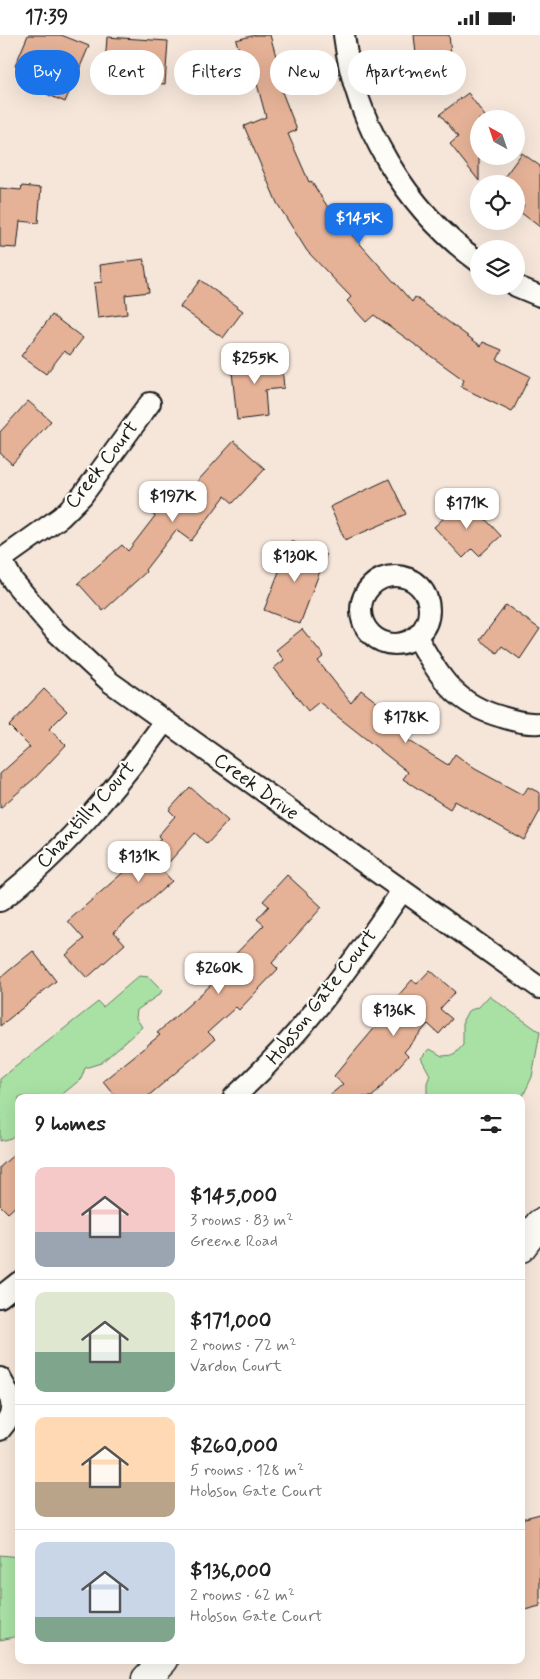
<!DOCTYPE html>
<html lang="en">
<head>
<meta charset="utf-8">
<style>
  :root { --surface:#fff; --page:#f2f2f2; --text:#222; --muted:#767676; --line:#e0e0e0; --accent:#1a73e8 }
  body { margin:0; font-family:Mynerve,sans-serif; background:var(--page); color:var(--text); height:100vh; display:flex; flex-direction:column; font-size:19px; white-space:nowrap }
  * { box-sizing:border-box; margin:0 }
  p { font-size:16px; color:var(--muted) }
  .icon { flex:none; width:28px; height:28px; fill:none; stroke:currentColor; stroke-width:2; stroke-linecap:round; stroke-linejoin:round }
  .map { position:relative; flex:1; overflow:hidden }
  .details { position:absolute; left:15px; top:1059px; width:510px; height:570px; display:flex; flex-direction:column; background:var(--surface); border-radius:10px; box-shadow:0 5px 20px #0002 }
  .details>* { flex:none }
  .guide { position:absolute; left:15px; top:15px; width:510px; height:45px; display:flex; gap:10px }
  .needle { width:32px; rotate:320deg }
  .tools { position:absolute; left:470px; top:75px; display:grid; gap:10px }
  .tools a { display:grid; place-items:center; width:55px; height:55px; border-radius:50%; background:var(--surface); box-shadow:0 5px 20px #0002; font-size:25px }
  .price { position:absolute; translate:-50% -42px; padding:0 11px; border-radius:10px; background:#fff; color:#222; font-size:16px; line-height:32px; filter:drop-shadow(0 1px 2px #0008) }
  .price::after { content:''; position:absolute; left:50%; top:30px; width:15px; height:11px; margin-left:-8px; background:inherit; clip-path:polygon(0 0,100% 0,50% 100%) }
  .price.active { background:var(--accent); color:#fff }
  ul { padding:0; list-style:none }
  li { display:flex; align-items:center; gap:15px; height:125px; padding:0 20px }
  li+li { border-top:1px solid var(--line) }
  li span { display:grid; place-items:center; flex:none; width:140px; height:100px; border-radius:10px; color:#555 }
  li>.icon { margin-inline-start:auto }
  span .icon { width:60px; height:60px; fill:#fffc; stroke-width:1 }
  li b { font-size:21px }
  h2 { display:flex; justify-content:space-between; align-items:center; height:60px; padding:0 20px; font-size:21px }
  .pill { padding:0 18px; border-radius:22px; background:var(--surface); box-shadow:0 5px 20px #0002; font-size:18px; line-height:45px }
  .pill.active { background:var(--accent); color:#fff }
  .status { display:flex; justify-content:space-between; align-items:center; height:35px; padding:0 25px; background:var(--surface); direction:ltr }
  .status svg { height:14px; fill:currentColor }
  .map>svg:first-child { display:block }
  .green { fill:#a9e1a5; stroke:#627e60 }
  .building { fill:#e5b297; stroke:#1c1c1c }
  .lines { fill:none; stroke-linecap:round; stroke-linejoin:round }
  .minor-casing { stroke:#1c1c1c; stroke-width:24 }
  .secondary-casing { stroke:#1c1c1c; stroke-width:31 }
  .minor { stroke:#fdfcf7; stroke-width:20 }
  .secondary { stroke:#fdfcf7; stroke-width:28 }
  .labels { text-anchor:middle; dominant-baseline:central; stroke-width:4.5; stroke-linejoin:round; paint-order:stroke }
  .street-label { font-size:20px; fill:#1c1c1c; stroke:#fdfcf7 }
</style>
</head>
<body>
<div class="status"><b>17:39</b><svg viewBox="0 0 49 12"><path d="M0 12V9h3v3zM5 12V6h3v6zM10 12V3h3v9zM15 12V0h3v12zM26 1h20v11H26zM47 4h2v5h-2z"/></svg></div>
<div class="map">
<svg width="540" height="1644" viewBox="0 0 540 1644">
  <rect width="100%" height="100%" fill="#f6e6da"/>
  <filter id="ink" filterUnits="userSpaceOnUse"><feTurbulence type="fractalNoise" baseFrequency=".02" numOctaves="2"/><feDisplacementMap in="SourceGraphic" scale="10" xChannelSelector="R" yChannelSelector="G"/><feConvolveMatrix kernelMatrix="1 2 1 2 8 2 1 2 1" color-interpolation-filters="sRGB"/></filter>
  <g filter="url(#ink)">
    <!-- green -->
    <path class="green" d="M139,941L149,942L162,955L160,959L137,975L136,983L142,992L101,1028L85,1033L81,1044L59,1062H19V1096L11,1103L0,1106V1044L98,967L103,972Z
      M489,961L540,997L532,1042L523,1061L521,1063L427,1062V1048L430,1040L421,1023L430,1014L442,1021L454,1020L463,1010V985L468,976L479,972Z
      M0,1520L19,1522V1601L0,1605Z"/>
    <!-- building -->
    <path class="building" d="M28,0H61L89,11L65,67L44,58L50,46L15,31Z
      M255,0H270L286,56L282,57L297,95L288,99L309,147L311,146L329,174L335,171L348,190L345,192L412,267L415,262L481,311L483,307L502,315L497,325L530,341L512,377L461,352L464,345L374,280L366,287L347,266L351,262L307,216L277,168L244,91L266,82L257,49L249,52L236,5Z
      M414,0H449L454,48L423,51L421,38H418Z
      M107,2L168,6L165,49L104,45Z
      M468,58L487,84H479V146L450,109L458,102L440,79Z
      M522,118L540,131V192L520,177L524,171L516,165V149H499Z
      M22,151L41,153L38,188L20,186L17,213L0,212V153L21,155Z
      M144,224L149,257L125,260L127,279L98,283L94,248L102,247L100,230Z
      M200,245L243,276L223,303L180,272Z
      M52,280L83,303L70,320L64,316L46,339L21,321Z
      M281,321L284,353L265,355L267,381L237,385L231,327Z
      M28,366L51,386L12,429L0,418V397Z
      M234,406L265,434L233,468L225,461L191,506L176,495L145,535L146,537L103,576L78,548L122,510L128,516L155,481L149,477L170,450L184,461Z
      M389,444L406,479L345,505L330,472Z
      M466,463L501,501L479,521L472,514L463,523L434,492Z
      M291,506L326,520L300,589L264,575Z
      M506,570L540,594L520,624L502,611L497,618L480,605Z
      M302,594L324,621L318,626L351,668L361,655L413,695L406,704L448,730L455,719L475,734L523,760L528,752L540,758V776L524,805L455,766L450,774L403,744L408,737L319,667L308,676L274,633L284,625L276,615Z
      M44,654L67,676L49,694L66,710L36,742L0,773V739L30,712L9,691Z
      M190,752L228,786L207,809L195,798L162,835L172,846L114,897L125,909L87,943L66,920L84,904L68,886L161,804L158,801L175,781L169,775Z
      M287,840L322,872L272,928L278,934L239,975L236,972L208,997L215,1004L147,1062H116L103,1046L160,1000L157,998L212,949L209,946L264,890L257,884L269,871L263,866Z
      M33,916L56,946L0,991V943Z
      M430,935L455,957L440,974L452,984L439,999L428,989L404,1017L408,1021L372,1062H328L343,1049L334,1041L384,982L381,980L412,945L417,949Z
      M19,1115V1168L8,1178L0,1170V1132Z
      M540,1479V1571L521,1576V1484Z"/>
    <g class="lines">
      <defs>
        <path id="minor" d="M344,0C355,89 406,174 479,227
          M516,251L540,261
          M0,522L13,546L55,596L110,647L540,953
          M2,524L61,482L82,461L150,368
          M361 575a34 34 0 1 1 68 0a34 34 0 1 1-68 0Z
          M417,602C440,642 454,669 502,682C515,686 526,689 540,688
          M0,866C64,817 118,751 165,686
          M234,1062C301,1002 351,930 402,856
          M0,1262L19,1247
          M0,1343C12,1363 18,1375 0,1395"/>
        <path id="secondary" d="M521,1213L540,1188
          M146,1644L164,1625"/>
      </defs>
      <!-- minor casing -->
      <use href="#minor" class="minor-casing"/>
      <!-- secondary casing -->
      <use href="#secondary" class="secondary-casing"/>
      <!-- minor -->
      <use href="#minor" class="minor"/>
      <!-- secondary -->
      <use href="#secondary" class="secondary"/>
    </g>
  </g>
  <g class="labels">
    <!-- street labels -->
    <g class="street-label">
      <text transform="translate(102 430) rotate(-52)">Creek Court</text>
      <text transform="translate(256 752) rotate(36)">Creek Drive</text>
      <text transform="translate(86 780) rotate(-48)">Chantilly Court</text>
      <text transform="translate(322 962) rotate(-52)">Hobson Gate Court</text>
    </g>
  </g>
</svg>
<div class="tools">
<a><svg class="needle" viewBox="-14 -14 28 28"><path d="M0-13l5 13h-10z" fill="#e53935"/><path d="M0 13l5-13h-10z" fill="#767676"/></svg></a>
<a><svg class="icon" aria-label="locate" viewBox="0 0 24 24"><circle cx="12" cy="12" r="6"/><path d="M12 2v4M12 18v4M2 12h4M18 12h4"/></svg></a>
<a><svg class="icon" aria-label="layers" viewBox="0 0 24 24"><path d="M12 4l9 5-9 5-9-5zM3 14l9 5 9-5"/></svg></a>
</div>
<b class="price active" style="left:359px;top:210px">$145K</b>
<b class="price" style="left:255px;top:350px">$255K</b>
<b class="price" style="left:173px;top:488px">$197K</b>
<b class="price" style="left:467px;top:495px">$171K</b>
<b class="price" style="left:295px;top:548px">$130K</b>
<b class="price" style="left:406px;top:709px">$178K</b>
<b class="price" style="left:139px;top:848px">$131K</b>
<b class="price" style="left:219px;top:960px">$260K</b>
<b class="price" style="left:394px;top:1002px">$136K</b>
<div class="guide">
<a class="pill active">Buy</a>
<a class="pill">Rent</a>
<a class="pill">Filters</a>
<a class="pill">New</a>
<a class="pill">Apartment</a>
</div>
<section class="details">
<h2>9 homes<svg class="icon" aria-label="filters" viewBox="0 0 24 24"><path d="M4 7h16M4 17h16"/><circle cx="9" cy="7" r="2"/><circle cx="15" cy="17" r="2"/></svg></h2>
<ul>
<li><span style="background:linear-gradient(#f6c9c9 65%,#9aa5b1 0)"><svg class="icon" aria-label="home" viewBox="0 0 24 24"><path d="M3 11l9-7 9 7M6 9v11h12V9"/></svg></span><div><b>$145,000</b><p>3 rooms · 83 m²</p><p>Greene Road</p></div></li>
<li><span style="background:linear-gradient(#dfe7d0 60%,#7fa58c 0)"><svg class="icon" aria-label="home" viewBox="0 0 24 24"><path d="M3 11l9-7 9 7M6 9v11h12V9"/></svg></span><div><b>$171,000</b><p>2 rooms · 72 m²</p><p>Vardon Court</p></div></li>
<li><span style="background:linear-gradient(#ffd9b3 65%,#b9a48a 0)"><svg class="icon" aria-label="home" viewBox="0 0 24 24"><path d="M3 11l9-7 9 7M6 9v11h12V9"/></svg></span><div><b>$260,000</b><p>5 rooms · 128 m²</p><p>Hobson Gate Court</p></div></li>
<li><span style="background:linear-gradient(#c9d6e8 75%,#7fa58c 0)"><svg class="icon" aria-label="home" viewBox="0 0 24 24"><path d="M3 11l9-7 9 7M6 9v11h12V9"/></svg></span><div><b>$136,000</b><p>2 rooms · 62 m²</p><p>Hobson Gate Court</p></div></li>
</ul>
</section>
</div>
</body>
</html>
